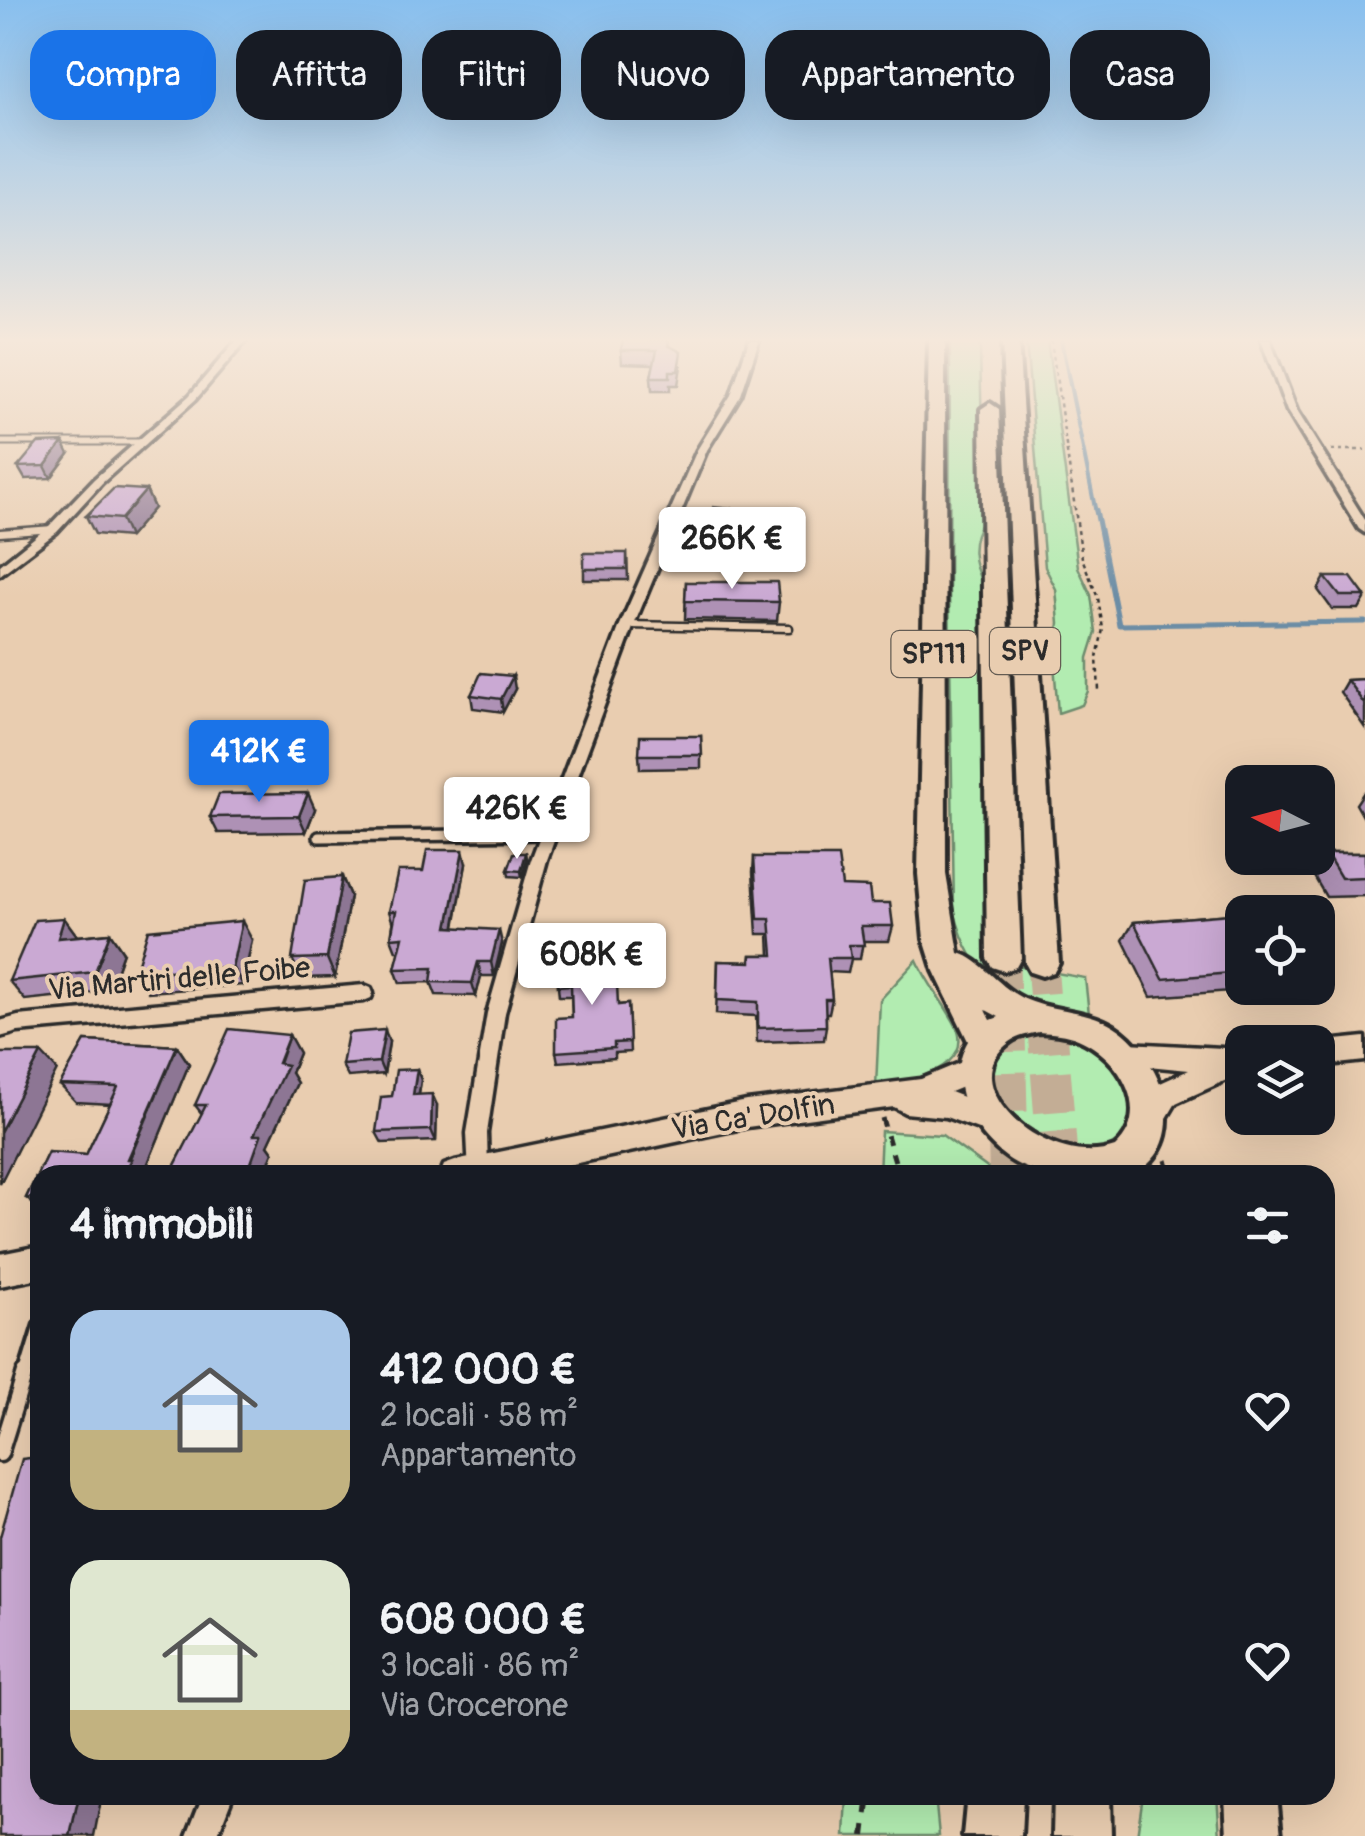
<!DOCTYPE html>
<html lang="it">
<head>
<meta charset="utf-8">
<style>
  :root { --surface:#171b24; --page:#20242c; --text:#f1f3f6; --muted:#9ea1a6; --accent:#1a73e8 }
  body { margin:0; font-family:Pangolin,sans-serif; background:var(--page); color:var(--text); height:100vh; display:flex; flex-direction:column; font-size:38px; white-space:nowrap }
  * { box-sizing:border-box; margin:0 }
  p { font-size:32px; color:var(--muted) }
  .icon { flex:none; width:55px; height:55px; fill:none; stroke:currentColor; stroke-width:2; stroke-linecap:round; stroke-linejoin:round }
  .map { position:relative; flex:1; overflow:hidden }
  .side { position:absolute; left:30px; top:1165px; width:1305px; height:640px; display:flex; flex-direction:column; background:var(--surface); border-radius:30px; box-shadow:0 10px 40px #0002 }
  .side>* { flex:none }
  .banner { position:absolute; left:30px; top:30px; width:1305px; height:90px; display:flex; gap:20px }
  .needle { width:65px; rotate:276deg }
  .controls { position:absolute; left:1225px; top:765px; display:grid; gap:20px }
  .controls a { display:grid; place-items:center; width:110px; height:110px; border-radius:20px; background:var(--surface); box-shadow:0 10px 40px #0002; font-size:50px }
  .price { position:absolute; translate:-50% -85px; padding:0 22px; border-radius:10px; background:#fff; color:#222; font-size:32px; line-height:65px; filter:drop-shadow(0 2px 5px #0008) }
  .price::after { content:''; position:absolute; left:50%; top:60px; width:30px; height:22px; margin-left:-15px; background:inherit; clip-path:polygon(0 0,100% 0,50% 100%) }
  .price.active { background:var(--accent); color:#fff }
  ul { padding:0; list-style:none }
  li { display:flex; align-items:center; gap:30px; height:250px; padding:0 40px }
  li span { display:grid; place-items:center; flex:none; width:280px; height:200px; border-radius:30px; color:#555 }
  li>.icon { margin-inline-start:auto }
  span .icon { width:120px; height:120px; fill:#fffc; stroke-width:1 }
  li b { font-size:42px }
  h2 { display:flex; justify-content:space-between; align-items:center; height:120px; padding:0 40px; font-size:42px }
  .chip { padding:0 35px; border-radius:30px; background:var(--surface); box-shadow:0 10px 40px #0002; font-size:35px; line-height:90px }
  .chip.active { background:var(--accent); color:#fff }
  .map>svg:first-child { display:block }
  .green { fill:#b2ecb1; stroke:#6e8c6e; stroke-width:2.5 }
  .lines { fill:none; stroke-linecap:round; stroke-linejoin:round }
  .stream-far1 { stroke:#6c8da5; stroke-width:4 }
  .stream { stroke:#6c8da5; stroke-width:5 }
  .highway-tunnel-far1 { stroke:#c3ad95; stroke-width:31; stroke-dasharray:31 15; stroke-linecap:butt }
  .highway-tunnel { stroke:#c3ad95; stroke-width:40; stroke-dasharray:40 20; stroke-linecap:butt }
  .lane-far4-casing { stroke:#2b2b2b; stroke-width:9 }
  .lane-far3-casing { stroke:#2b2b2b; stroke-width:11 }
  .lane-far2-casing { stroke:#2b2b2b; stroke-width:16 }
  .lane-far1-casing { stroke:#2b2b2b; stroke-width:19 }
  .lane-casing { stroke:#2b2b2b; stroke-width:21 }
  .street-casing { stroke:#2b2b2b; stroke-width:7 }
  .secondary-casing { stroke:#2b2b2b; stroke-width:7 }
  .primary-casing { stroke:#2b2b2b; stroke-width:8 }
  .highway-casing { stroke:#2b2b2b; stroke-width:8 }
  .path-far2 { stroke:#2b2b2b; stroke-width:2.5; stroke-dasharray:4 4; stroke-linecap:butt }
  .path-far1 { stroke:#2b2b2b; stroke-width:5; stroke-dasharray:9 9; stroke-linecap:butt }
  .path { stroke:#2b2b2b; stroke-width:6; stroke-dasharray:11 11; stroke-linecap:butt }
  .lane-far4 { stroke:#e9cdb0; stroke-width:5 }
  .lane-far3 { stroke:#e9cdb0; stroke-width:6 }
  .lane-far2 { stroke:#e9cdb0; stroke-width:9 }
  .lane-far1 { stroke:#e9cdb0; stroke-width:11 }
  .lane { stroke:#e9cdb0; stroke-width:14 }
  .street { fill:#e9cdb0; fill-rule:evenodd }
  .secondary { fill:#e9cdb0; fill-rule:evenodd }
  .primary { fill:#e9cdb0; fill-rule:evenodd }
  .highway { fill:#e9cdb0; fill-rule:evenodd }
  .wall { fill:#ae91b5; stroke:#2b2b2b; stroke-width:2.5 }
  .shaded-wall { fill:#8d7694; stroke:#2b2b2b; stroke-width:2.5 }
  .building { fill:#caa9d3; stroke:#2b2b2b; stroke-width:2.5 }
  .labels { text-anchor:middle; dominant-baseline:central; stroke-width:8; stroke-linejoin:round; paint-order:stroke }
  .shield { fill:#e9cdb0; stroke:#645c53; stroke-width:2.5 }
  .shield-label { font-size:28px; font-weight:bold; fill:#2b2b2b }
  .street-label { font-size:30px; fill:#2b2b2b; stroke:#e9cdb0 }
</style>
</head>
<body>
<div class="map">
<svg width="1365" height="1836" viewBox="0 0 1365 1836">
  <rect width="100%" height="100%" fill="#e9cdb0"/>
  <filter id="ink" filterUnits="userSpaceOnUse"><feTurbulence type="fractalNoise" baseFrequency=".01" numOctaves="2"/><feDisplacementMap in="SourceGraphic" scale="20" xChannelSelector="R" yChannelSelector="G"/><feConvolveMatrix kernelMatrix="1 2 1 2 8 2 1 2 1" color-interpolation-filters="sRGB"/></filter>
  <g filter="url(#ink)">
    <!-- green -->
    <path class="green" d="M950,340H978L980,350L984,518C968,542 972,563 984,587L988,961L1085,978L1089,1014C1013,996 975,993 954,910L949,591Z
      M1026,340H1047L1078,567L1091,595L1096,632L1088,658V691L1082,705L1058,713L1053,651L1059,624L1056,589L1045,567Z
      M917,960C927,983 942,1000 954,1022C980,1068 906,1083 876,1087L880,1000Z
      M1045,1034C1061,1036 1076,1038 1090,1045C1129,1068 1155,1133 1098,1151C1024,1175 934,1049 1045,1034Z
      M881,1131L942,1135L997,1175H879Z
      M847,1795H935L939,1836H845Z
      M1143,1795H1217L1220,1836H1137Z"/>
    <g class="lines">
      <!-- stream-far1 -->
      <path class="stream-far1" d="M1061,340L1096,513"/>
      <!-- stream -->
      <path class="stream" d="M1096,510L1119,625L1365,622"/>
      <!-- highway-tunnel-far1 -->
      <path class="highway-tunnel-far1" d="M1004,958L1005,1015
        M1042,963L1046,1015"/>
      <!-- highway-tunnel -->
      <path class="highway-tunnel" d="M1005,1012L1009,1175
        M1046,1012L1059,1175"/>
      <defs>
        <path id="lane-far4" d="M0,442H144"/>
        <path id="lane-far3" d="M0,533L53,529
          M627,625L789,628"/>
        <path id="lane-far2" d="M319,837L549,834"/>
        <path id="lane-far1" d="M25,1375L40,1326"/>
        <path id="lane" d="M0,1454L25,1373"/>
        <path id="street" d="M237,340H247L195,400L102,483L57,532L0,575V565L49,526L94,479L189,396Z
          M749,340H759L741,395L707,450L634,625L547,860L505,1013L487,1133L488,1170L485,1175H469L467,1133L487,1013L531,860L620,625L697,450L731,395Z
          M1261,340H1270L1297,411L1365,520V533L1359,529L1287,411Z
          M364,985L371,988L373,993L371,998L364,1001L18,1032L0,1037V1021L18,1016Z
          M203,1795H233L217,1836H187Z"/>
        <path id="secondary" d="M1365,1037V1061L1318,1066L1317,1042Z
          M1127,1043L1242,1049V1073L1176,1103L1161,1128L1151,1132L1141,1128L1136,1119L1156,1085L1189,1070L1117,1063L1113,1055L1117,1047Z
          M974,1057L984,1060L988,1069L984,1078L950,1092L999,1111L1004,1120L999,1129L989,1133L946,1117L905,1113L894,1107L747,1127L521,1175H440L444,1165L455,1161L747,1101L921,1079Z
          M40,1246V1278L0,1286V1254Z"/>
        <path id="primary" d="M929,340H945L946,874L959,953C982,959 1000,990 1027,1000C1055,1012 1087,1009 1114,1026C1157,1053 1193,1132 1142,1169C1129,1178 1112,1175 1097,1175C1041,1175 1013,1175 977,1127C959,1101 952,1069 968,1041L934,971L924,939L918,874ZM986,1010L999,1017L991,1020ZM1039,1032C1052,1033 1066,1034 1078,1039C1119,1056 1154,1112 1115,1147C1048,1171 949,1085 1010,1042C1017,1036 1030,1034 1039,1032Z
          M1225,1795H1277L1281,1836H1227Z"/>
        <path id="highway" d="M1002,340H1018L1059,963L1054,972L1042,976L1030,972L1025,963Z
          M990,403L999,409L1021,958L1016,967L1004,971L992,967L987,958L981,409Z
          M967,1795H1023L1021,1836H963Z
          M1054,1795H1110L1111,1836H1053Z"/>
      </defs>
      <!-- lane-far4 casing -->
      <use href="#lane-far4" class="lane-far4-casing"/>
      <!-- lane-far3 casing -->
      <use href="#lane-far3" class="lane-far3-casing"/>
      <!-- lane-far2 casing -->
      <use href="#lane-far2" class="lane-far2-casing"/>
      <!-- lane-far1 casing -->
      <use href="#lane-far1" class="lane-far1-casing"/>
      <!-- lane casing -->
      <use href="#lane" class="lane-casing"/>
      <!-- street casing -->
      <use href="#street" class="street-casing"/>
      <!-- secondary casing -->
      <use href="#secondary" class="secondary-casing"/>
      <!-- primary casing -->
      <use href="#primary" class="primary-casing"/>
      <!-- highway casing -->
      <use href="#highway" class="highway-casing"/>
      <!-- path-far2 -->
      <path class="path-far2" d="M1051,340L1082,558L1098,598L1103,629L1097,658L1099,690
        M1331,450H1365"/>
      <!-- path-far1 -->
      <path class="path-far1" d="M882,1118L899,1175
        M1166,1160L1170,1175"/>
      <!-- path -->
      <path class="path" d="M864,1836L869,1795"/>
      <!-- lane-far4 -->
      <use href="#lane-far4" class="lane-far4"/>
      <!-- lane-far3 -->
      <use href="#lane-far3" class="lane-far3"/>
      <!-- lane-far2 -->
      <use href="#lane-far2" class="lane-far2"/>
      <!-- lane-far1 -->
      <use href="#lane-far1" class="lane-far1"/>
      <!-- lane -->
      <use href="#lane" class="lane"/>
      <!-- street -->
      <use href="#street" class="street"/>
      <!-- secondary -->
      <use href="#secondary" class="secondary"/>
      <!-- primary -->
      <use href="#primary" class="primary"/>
      <!-- highway -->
      <use href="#highway" class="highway"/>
    </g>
    <!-- wall -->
    <path class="wall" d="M669,345L681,366L678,385H670V391H652L651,377L654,364L622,363L621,350Z
      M69,454L51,478L25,479L18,467Z
      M146,490L154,508L129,537L95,534L86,516Z
      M731,509V522L724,540L706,538L707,526Z
      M627,553L628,580H584V569Z
      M1325,577L1365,595V599L1359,609H1332L1318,590Z
      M686,582L779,602L777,621L685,619Z
      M1365,679V728L1340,692L1347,680Z
      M515,689L503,712L473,708L471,695Z
      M701,736V768L640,769L639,755Z
      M1364,792H1365V820L1356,804Z
      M315,809L306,832L218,833L210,817Z
      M526,853L527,859L522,877L509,876L508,870Z
      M1326,853H1365V896L1326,897L1312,873Z
      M754,857L842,886L871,903L893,926L889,941H863L860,959H851L848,973L829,972L832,999L829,1013H826V1026L824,1040L757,1042L756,1016L716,1014L718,961L750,962L751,955H770L769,934H757L753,872Z
      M466,864L455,927L502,943L494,976H481L476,996L436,995L431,982L400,983L395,969L400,951H396L391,938L393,924L389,911L423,871Z
      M342,877L350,896L335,977L302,978L292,959Z
      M1242,913V988H1271L1151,997L1123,940L1134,922Z
      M64,918L77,936L110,933L123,952L109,991L25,1000L9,981Z
      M252,940L243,985L148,992L135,973Z
      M558,964L618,1005L628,1004L630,1052L615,1053V1058L558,1062L556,1052L572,1017L571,996H559L558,986Z
      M289,1035L299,1053L291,1073L297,1083L268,1145L273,1152L264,1175H175L172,1171L202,1114L195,1105Z
      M85,1041L177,1046L189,1064L144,1173L146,1175H40V1210L26,1198L48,1152L86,1155L110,1104L76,1102L60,1085Z
      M389,1042L384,1074L348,1077L342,1065Z
      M417,1069L421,1080L419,1095L437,1105L436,1141L382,1143L376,1132L392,1096Z"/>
    <!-- shaded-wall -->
    <path class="shaded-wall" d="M63,442L69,454L51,478L45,466Z
      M146,490L154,508L129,537L121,519Z
      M731,509V522L724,540V527Z
      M513,676L515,689L503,712L501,699Z
      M308,793L315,809L306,832L299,816Z
      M463,850L466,864L452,941L448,927Z
      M526,853L527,859L522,877L521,871Z
      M342,877L350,896L335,977L327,958Z
      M64,918L78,937L58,938Z
      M242,921L252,940L243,985L232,967Z
      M499,930L502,943L494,976L491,962Z
      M110,933L123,952L109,991L95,972Z
      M478,962L481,976L476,996L472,983Z
      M385,1030L389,1042L384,1074L379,1062Z
      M289,1035L299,1053L291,1073L297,1083L268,1145L273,1152L264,1175H257L250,1166L254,1135Z
      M177,1046L189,1064L144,1173L146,1175H123Z
      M41,1053L57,1070L0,1184V1132Z
      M417,1069L421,1080L417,1106L413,1095Z
      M432,1094L437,1105L436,1141L431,1130Z
      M233,1166L239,1175H228Z
      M79,1795H102L94,1836H70Z"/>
    <!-- building -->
    <path class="building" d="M623,340H669L668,345L681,352L678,371H670V377H651L657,350H621Z
      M63,442L45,466L18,467L38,443Z
      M114,488L146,490L121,519L86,516Z
      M713,507L731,509L724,527L707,526Z
      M584,553H627V569H584Z
      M1325,577H1351L1365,596H1340Z
      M686,582H777L779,602L685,601Z
      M481,673L513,676L501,699L471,695Z
      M1365,679V705L1347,680Z
      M640,736H701L702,755H639Z
      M308,793L299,816L210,817L219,794Z
      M427,850H463L448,927L499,930L491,962H478L472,983L431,982L433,968L395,969L403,937L391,938L396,911H389L398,871H423Z
      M514,853H526L521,871L508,870Z
      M1326,853H1365V877L1341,878Z
      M754,857H838L842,886L869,887L871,903H890L893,926H861L864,945H849L851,958H828L832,999H825L826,1026L758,1028V1002L717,1000L718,961L751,962V955H773L770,919H758Z
      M342,877L327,958L292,959L305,880Z
      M1242,913V972L1163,979L1134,922Z
      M64,918L58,938L110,933L95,972L9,981L35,920Z
      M242,921L232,967L135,973L148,930Z
      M616,961L618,1005L628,1004L630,1042L614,1043V1048L556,1052V1018L572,1017L571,985L558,986V964Z
      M229,1029L289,1035L278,1063L287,1065L254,1135H261L250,1166H233L228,1175H192L172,1171L206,1105H195Z
      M385,1030L379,1062L342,1065L348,1033Z
      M85,1041L177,1046L128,1159H132L123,1175H40V1199L26,1198L48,1152L86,1155L118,1087L60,1085Z
      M0,1053H41L0,1132Z
      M417,1069L413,1095L432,1094L431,1130L376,1132L381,1097L392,1096L396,1070Z
      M40,1457V1795H79L70,1836H0V1537L22,1459Z"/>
  </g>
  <!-- sky -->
  <linearGradient id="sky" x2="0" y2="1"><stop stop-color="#88bfee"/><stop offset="0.57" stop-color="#f5e8db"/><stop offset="1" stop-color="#f5e8db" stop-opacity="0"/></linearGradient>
  <rect width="1365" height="597" fill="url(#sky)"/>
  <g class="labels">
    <!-- shield labels -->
    <g class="shield">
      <rect x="990" y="628" width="70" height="46" rx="8"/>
      <rect x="891.5" y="631" width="85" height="46" rx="8"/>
    </g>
    <g class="shield-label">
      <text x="1025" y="651">SPV</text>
      <text x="934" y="654">SP111</text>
    </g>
    <!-- street labels -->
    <g class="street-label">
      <text transform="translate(179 979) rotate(-5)">Via Martiri delle Foibe</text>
      <text transform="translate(753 1117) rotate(-9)">Via Ca' Dolfin</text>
    </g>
  </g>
</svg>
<div class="controls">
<a><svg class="needle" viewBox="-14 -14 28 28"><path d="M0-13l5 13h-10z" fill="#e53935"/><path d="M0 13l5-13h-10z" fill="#9ea1a6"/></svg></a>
<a><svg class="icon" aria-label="locate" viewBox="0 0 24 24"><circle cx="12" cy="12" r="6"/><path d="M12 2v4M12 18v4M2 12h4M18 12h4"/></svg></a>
<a><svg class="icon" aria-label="layers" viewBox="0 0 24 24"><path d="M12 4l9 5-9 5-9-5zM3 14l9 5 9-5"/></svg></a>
</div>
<b class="price" style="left:732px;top:592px">266K €</b>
<b class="price active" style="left:259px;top:805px">412K €</b>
<b class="price" style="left:517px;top:862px">426K €</b>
<b class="price" style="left:592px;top:1008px">608K €</b>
<div class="banner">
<a class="chip active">Compra</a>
<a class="chip">Affitta</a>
<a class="chip">Filtri</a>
<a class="chip">Nuovo</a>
<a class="chip">Appartamento</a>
<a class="chip">Casa</a>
</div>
<section class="side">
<h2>4 immobili<svg class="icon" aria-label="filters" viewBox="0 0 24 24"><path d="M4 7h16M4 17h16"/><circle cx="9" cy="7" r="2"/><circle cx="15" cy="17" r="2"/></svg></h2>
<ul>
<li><span style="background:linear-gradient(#a9c7e8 60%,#c2b280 0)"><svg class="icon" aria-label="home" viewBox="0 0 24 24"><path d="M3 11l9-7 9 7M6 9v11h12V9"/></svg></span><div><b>412 000 €</b><p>2 locali · 58 m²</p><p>Appartamento</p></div><svg class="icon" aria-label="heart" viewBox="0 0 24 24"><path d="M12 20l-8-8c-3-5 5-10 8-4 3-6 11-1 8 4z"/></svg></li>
<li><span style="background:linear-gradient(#dfe7d0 75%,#c2b280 0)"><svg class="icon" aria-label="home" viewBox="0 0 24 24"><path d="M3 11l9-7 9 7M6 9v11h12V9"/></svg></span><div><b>608 000 €</b><p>3 locali · 86 m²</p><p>Via Crocerone</p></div><svg class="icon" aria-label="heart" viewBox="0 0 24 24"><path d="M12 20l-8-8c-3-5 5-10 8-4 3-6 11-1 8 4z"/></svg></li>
</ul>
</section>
</div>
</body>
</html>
